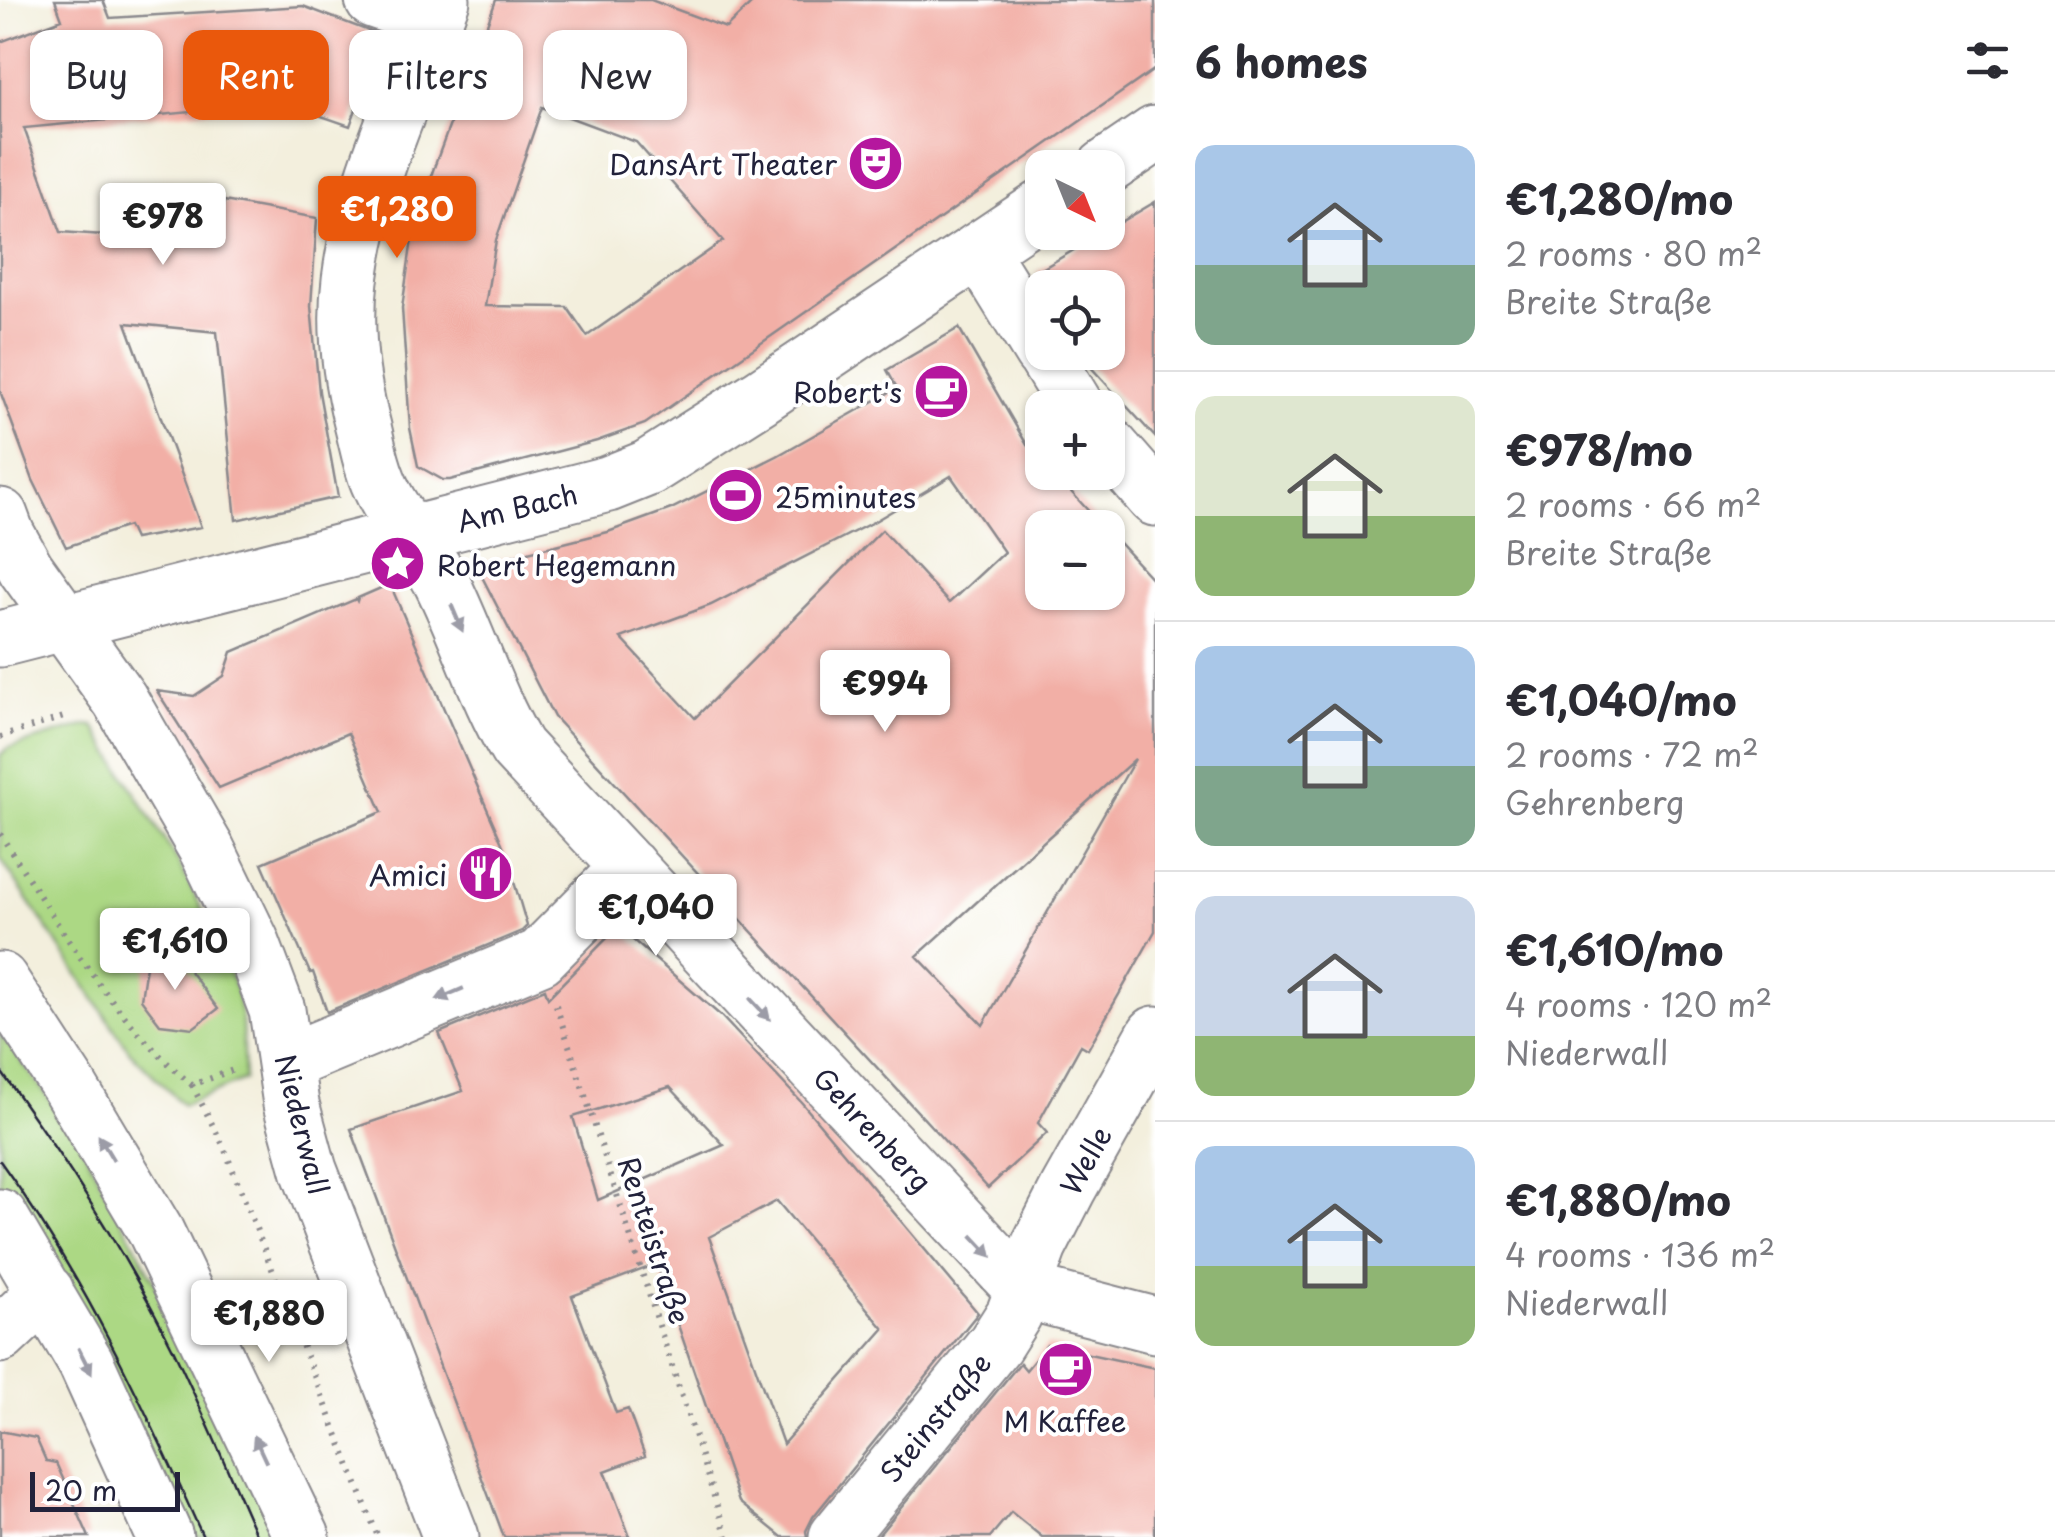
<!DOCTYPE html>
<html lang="en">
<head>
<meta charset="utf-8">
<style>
  :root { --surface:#fff; --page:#f2f2f3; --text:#2b2b33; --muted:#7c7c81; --line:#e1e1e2; --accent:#ea580c }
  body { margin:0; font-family:"Playpen Sans",sans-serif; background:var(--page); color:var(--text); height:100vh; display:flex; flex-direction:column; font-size:38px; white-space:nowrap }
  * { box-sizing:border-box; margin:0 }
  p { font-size:32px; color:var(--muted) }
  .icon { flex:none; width:55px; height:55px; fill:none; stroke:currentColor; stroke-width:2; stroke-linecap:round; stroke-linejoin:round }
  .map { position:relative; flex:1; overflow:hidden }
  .panel { display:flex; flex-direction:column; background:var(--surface); width:900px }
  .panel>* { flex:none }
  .guide { position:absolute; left:30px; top:30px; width:950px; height:90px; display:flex; gap:20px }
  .needle { width:65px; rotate:137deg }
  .buttons { position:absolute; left:1025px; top:150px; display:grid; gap:20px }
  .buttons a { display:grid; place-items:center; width:100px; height:100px; border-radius:20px; background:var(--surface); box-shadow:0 2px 8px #0004; font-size:50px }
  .scale { position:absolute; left:30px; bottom:25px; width:150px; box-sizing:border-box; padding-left:10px; border:5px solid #22223b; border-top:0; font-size:28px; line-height:35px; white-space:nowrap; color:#22223b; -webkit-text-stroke:8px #fff; paint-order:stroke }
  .price { position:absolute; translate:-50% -85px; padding:0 22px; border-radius:10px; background:#fff; color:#222; font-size:32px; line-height:65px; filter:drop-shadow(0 2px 5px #0008) }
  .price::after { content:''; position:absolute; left:50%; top:60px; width:30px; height:22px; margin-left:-15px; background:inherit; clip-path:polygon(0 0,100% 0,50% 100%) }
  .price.current { background:var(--accent); color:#fff }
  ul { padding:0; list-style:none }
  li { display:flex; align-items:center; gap:30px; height:250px; padding:0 40px }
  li+li { border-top:2px solid var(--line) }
  li span { display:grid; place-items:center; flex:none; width:280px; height:200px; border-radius:20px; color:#555 }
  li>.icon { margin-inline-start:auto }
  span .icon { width:120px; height:120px; fill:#fffc; stroke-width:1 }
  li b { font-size:42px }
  h2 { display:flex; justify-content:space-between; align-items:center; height:120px; padding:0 40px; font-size:42px }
  .tag { padding:0 35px; border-radius:20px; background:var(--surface); box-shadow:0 2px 8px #0004; font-size:35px; line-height:90px }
  .tag.current { background:var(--accent); color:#fff }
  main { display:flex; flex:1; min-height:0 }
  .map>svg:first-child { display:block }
  .green { fill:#acd884; stroke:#677d60; stroke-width:2.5 }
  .building { fill:#f2afa6; fill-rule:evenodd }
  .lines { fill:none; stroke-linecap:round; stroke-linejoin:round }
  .minor-casing { stroke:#8a888c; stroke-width:59 }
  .path { stroke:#8a888c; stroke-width:6; stroke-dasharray:2.5 8; stroke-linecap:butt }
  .minor { stroke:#fff; stroke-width:55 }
  .tram { stroke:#22223b; stroke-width:2.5 }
  .oneway { fill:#9c9ca7 }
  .labels { text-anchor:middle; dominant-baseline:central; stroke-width:8; stroke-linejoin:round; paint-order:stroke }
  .poi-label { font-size:28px; fill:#22223b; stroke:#fff; text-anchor:end }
  .street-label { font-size:28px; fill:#22223b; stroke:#fff }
</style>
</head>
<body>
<main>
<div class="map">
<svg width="1155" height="1537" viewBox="0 0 1155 1537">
  <rect width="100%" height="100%" fill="#fff"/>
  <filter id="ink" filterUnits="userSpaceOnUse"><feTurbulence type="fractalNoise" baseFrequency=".01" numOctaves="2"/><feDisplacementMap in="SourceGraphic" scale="20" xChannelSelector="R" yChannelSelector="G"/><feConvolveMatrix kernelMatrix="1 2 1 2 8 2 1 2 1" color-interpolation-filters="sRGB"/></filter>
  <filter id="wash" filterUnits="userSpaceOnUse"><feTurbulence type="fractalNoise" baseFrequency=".0048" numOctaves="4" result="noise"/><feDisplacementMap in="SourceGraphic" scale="40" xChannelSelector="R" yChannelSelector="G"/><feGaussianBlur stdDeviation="2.25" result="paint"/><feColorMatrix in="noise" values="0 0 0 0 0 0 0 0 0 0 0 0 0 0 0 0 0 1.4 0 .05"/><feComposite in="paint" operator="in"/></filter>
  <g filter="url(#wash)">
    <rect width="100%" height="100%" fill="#f3efdd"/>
    <!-- green -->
    <path class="green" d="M87,725L94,726L179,863L220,946L237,993L242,1019L244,1080L183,1105L130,1052L0,858V755L8,748Z
      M0,1033L74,1131L292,1537H182L0,1193Z"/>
    <g id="blocks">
      <!-- building -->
      <path class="building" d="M55,0H103L110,18L303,6L382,36L350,126L284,103L24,128L61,232L218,243L224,201L317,218L311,306L319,392L338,497L236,520L217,332L126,323L201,527L134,539L128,526L66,547L33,480L0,391V42L62,19Z
        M496,0H651L726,28L755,0H1155V69L645,424L597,441L450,480H443L418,466L410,428L402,308L415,219ZM542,107L636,142L723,241L587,336L567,307L485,306L496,240Z
        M1155,202V437L1088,364L1082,352H1108V288H1046L1037,272L1104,232H1108V230Z
        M959,328L1027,445L1042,461V472H1053L1104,528H1042V592H1108V531L1155,582V931L1088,1049L1081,1045L1038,1123L1047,1133L988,1188L554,717L476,565L608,532L671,509L777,456L897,388L887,370ZM951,476L1004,552L949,603L882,530L695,718L621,638L711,605L875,521ZM1135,759L983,1025L917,956Z
        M390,584L504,848L527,926L522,931L327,1012L313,972L310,973L262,863L382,812L348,733L219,788L157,691L194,696L224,676L232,652L356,599L357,601L358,598Z
        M618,927L721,1016L802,1103L978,1313L813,1517L806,1531L807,1537H782L739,1502L657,1264L572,1296L616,1413L628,1409L645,1456L605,1471L630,1537H504L351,1129L463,1091L439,1033L545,989L548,998ZM670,1087L724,1145L598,1200L573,1117ZM777,1201L884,1329L783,1444L709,1237Z
        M172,947L218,1009L193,1028L160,1024L141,999L146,966Z
        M1047,1345L1155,1368V1537H1042L1011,1512L990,1537H877L1020,1363L1026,1370Z
        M0,1431L36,1438L46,1461L56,1463L89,1537H0Z"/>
    </g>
  </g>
  <g filter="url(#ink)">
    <use href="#blocks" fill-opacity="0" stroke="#8a888c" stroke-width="2.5"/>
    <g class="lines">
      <defs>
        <path id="minor" d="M373,0L434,21
          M442,0C408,91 362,183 350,280C344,328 350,376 362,423C367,442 370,462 378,481C393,519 424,547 442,583C469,637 486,696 517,748L1024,1291L1155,1325
          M1105,168L1155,134
          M979,250L1042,352
          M1043,352L1077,408
          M1108,444L1155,498
          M0,516L7,535L26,569L120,700L207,850L251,941L277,1010L291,1104L309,1170L451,1537
          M0,639L608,484L648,468L760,397L1042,208
          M0,980L69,1086L156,1232L302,1537
          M285,1063L540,957L629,867
          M0,1217L86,1363L165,1537
          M0,1335L46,1292
          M837,1537L995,1344L1014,1314L1039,1246L1068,1189L1155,1034"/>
      </defs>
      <!-- minor casing -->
      <use href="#minor" class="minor-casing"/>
      <!-- path -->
      <path class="path" d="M0,737L70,715
        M0,834C58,923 110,1016 192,1085L236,1069
        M556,1005L727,1537
        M192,1085L223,1145L378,1537"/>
      <!-- minor -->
      <use href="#minor" class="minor"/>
      <!-- tram -->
      <path class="tram" d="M0,1070C65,1159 124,1250 173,1349C203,1411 229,1474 257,1537
        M0,1161C84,1276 145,1408 203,1537"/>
    </g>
    <!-- one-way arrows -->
    <defs><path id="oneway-solid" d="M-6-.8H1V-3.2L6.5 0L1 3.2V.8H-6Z" transform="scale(2.5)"/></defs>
    <g class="oneway">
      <use href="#oneway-solid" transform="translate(457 618) rotate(67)"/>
      <use href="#oneway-solid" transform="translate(450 994) rotate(157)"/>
      <use href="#oneway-solid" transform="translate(760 1009) rotate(47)"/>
      <use href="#oneway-solid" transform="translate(106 1148) rotate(-121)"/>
      <use href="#oneway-solid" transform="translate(982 1246) rotate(47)"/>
      <use href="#oneway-solid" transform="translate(85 1361) rotate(63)"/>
      <use href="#oneway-solid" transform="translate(260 1449) rotate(-115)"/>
    </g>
  </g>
  <!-- icons -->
  <defs>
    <symbol id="theatre-disc" viewBox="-11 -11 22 22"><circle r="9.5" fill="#b5179e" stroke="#fff"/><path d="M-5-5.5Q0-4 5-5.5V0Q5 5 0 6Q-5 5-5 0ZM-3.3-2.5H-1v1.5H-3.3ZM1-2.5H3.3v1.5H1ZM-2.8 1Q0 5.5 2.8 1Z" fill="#fff"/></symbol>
    <symbol id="cafe-disc" viewBox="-11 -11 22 22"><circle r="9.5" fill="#b5179e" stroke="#fff"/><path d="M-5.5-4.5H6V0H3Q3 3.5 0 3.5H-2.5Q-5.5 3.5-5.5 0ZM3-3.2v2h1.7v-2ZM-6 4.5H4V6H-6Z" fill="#fff"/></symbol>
    <symbol id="stadium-disc" viewBox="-11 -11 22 22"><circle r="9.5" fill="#b5179e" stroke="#fff"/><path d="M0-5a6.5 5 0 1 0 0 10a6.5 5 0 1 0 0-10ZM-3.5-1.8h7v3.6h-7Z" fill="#fff"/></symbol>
    <symbol id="sight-disc" viewBox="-11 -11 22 22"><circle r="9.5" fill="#b5179e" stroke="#fff"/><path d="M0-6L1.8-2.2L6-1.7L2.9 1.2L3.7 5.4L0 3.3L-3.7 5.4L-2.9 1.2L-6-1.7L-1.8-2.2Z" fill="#fff"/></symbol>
    <symbol id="restaurant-disc" viewBox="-11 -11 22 22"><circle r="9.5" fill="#b5179e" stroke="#fff"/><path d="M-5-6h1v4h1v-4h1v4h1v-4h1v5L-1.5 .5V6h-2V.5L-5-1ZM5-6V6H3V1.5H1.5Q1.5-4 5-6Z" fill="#fff"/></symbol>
  </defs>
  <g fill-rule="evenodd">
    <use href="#theatre-disc" x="844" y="132" width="63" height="63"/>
    <use href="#cafe-disc" x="910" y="360" width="63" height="63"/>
    <use href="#stadium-disc" x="704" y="464" width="63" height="63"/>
    <use href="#sight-disc" x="366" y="532" width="63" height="63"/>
    <use href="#restaurant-disc" x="454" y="842" width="63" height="63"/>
    <use href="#cafe-disc" x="1034" y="1338" width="63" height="63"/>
  </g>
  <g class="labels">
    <!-- poi labels -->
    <g class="poi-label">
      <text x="837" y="163">DansArt Theater</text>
      <text x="902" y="391">Robert's</text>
      <text x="775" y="496" text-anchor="start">25minutes</text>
      <text x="437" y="564" text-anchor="start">Robert Hegemann</text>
      <text x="447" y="874">Amici</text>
      <text x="1065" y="1420" text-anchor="middle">M Kaffee</text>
    </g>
    <!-- street labels -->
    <g class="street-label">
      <text transform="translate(517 507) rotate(-14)">Am Bach</text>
      <text transform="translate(303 1124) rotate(76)">Niederwall</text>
      <text transform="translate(873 1129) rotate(47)">Gehrenberg</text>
      <text transform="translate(1085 1160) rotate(-61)">Welle</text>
      <text transform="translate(655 1240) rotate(72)">Renteistraße</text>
      <text transform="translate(935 1417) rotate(-51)">Steinstraße</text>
    </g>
  </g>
</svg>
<div class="buttons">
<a><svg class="needle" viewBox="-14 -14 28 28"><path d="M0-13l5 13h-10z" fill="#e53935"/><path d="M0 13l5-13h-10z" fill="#7c7c81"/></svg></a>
<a><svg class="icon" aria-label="locate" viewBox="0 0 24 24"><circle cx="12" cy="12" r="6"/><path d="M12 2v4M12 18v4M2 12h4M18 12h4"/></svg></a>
<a>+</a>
<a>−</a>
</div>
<div class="scale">20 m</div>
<b class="price current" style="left:397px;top:261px">€1,280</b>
<b class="price" style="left:163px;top:268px">€978</b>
<b class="price" style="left:885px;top:735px">€994</b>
<b class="price" style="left:656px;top:959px">€1,040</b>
<b class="price" style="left:175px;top:993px">€1,610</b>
<b class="price" style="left:269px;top:1365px">€1,880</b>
<div class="guide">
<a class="tag">Buy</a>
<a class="tag current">Rent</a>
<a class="tag">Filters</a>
<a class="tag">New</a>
</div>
</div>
<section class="panel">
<h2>6 homes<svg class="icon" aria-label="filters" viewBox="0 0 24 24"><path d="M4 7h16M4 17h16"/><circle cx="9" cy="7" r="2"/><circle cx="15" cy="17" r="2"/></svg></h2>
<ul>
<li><span style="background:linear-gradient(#a9c7e8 60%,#7fa58c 0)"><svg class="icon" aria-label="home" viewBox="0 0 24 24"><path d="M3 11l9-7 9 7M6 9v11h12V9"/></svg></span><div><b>€1,280/mo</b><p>2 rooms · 80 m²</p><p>Breite Straße</p></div></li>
<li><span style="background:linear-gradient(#dfe7d0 60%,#8fb573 0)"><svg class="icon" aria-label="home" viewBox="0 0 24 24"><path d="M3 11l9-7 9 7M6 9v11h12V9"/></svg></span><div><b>€978/mo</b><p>2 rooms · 66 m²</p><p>Breite Straße</p></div></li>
<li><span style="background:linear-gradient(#a9c7e8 60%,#7fa58c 0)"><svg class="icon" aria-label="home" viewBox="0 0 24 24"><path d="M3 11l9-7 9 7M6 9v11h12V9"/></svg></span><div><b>€1,040/mo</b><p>2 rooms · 72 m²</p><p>Gehrenberg</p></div></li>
<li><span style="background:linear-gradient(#c9d6e8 70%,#8fb573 0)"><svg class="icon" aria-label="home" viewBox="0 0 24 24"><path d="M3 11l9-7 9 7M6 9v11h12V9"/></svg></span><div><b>€1,610/mo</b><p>4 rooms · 120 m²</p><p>Niederwall</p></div></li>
<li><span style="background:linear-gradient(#a9c7e8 60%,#8fb573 0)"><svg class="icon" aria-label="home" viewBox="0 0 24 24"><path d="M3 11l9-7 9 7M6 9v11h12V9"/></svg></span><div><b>€1,880/mo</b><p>4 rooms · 136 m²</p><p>Niederwall</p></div></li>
</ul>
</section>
</main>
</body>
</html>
